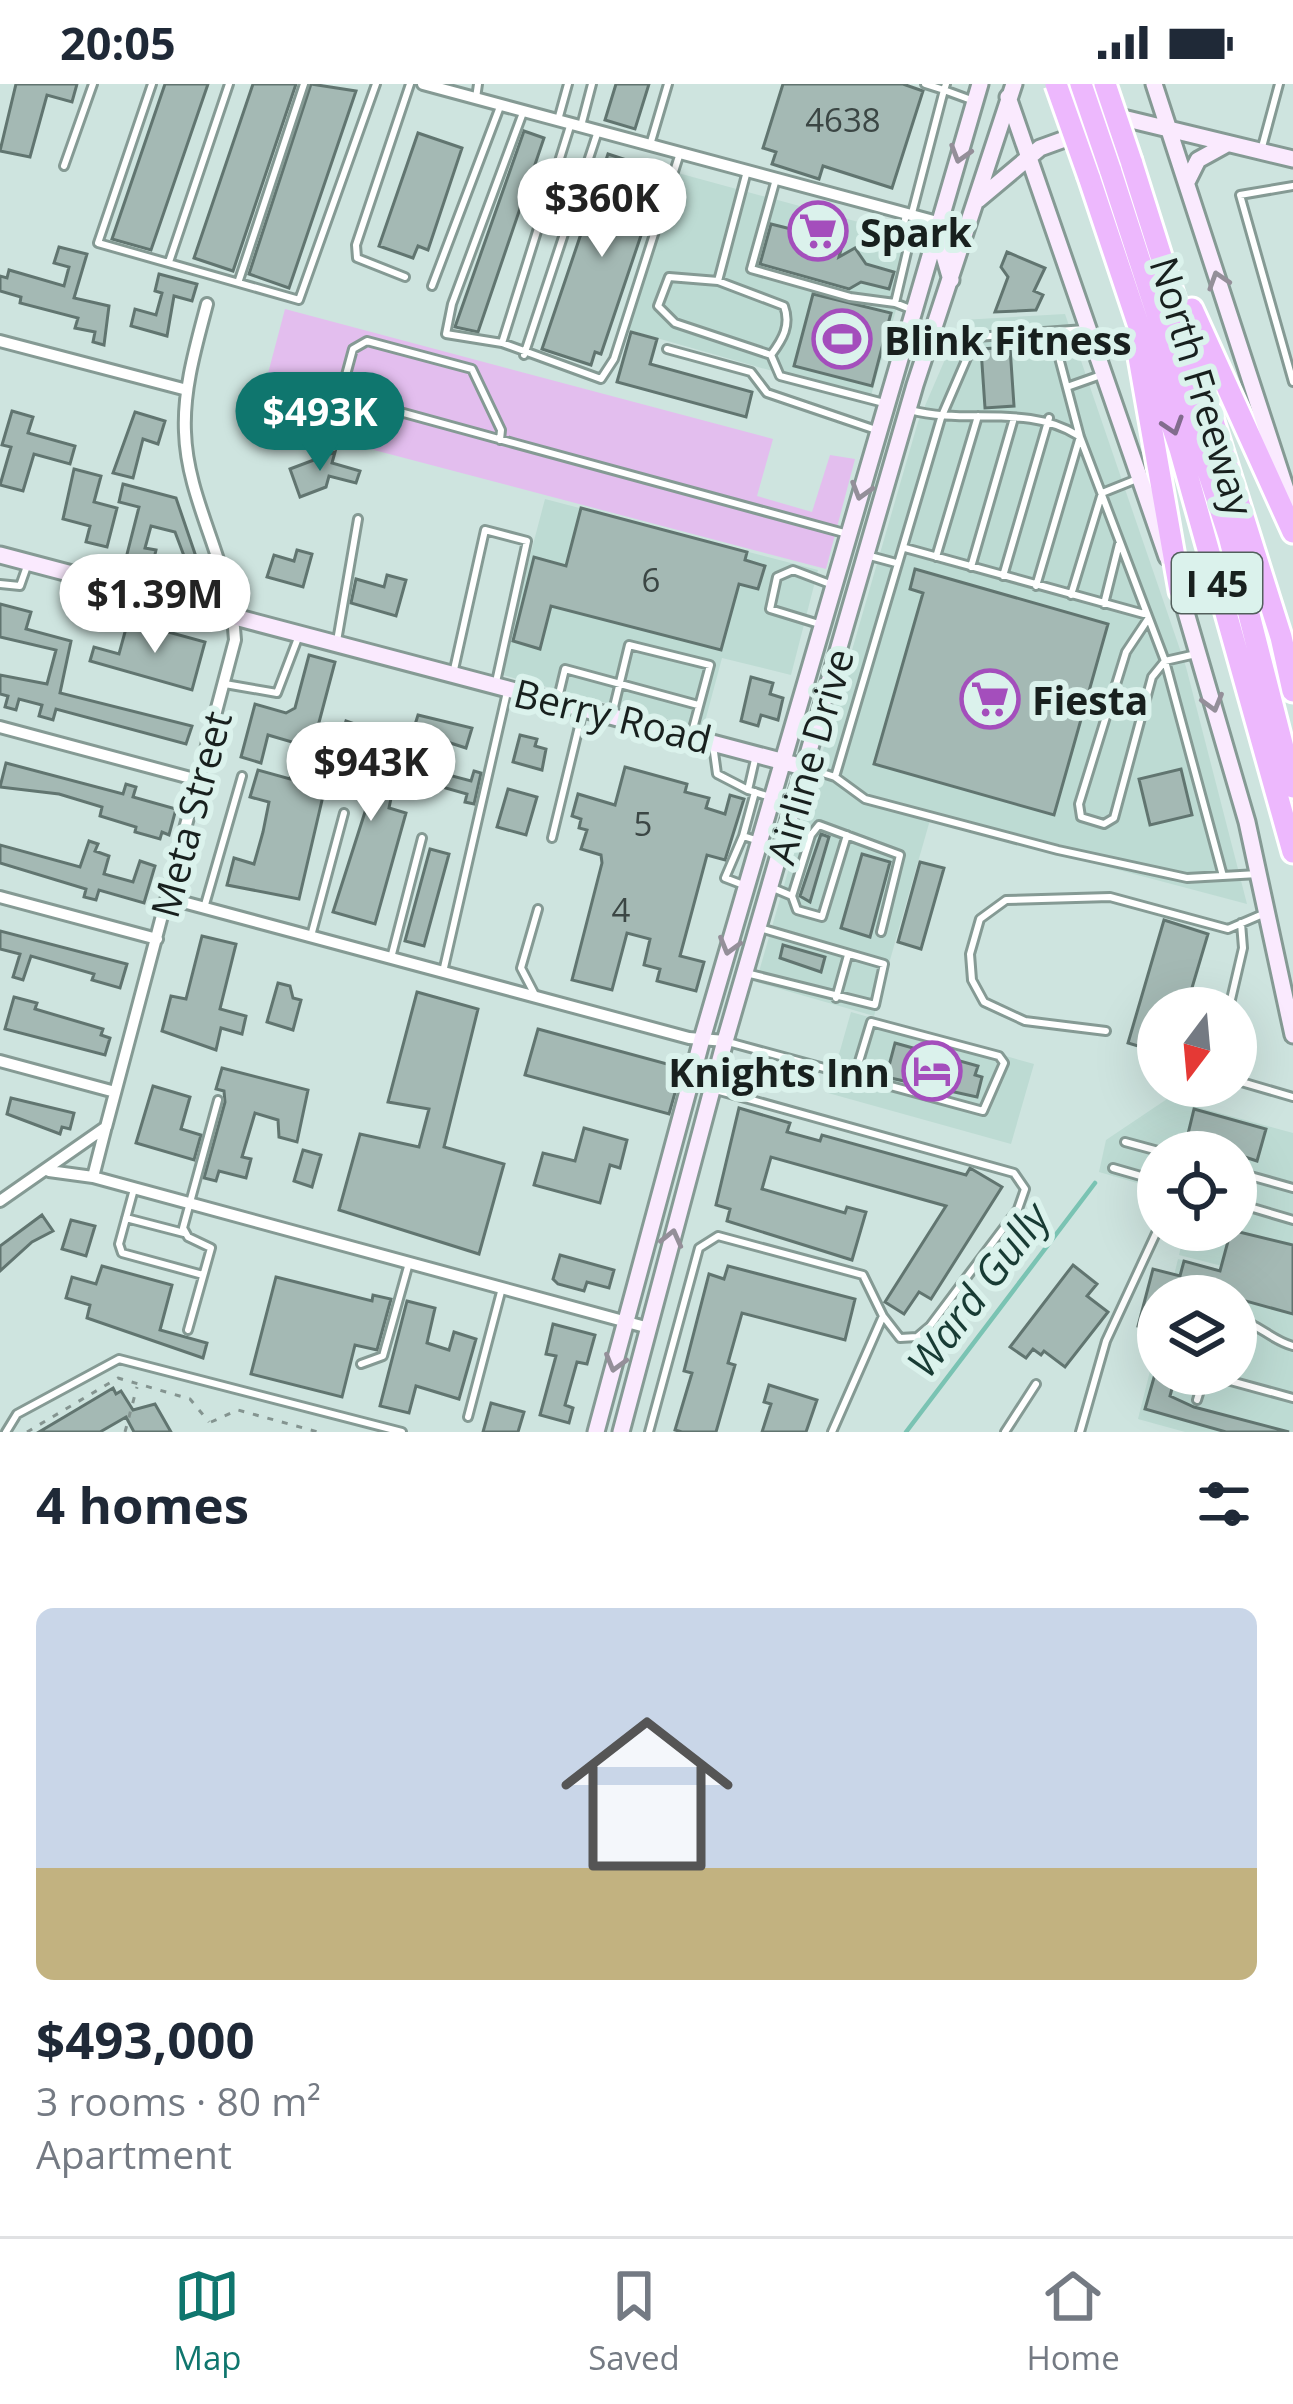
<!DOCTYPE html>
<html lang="en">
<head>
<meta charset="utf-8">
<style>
  :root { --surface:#fff; --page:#f2f2f3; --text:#1f2937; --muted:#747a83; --line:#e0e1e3; --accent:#0f766e }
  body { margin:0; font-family:"Open Sans",sans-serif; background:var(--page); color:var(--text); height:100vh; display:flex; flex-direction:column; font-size:45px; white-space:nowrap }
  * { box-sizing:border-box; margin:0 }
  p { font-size:39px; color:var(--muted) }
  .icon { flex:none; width:66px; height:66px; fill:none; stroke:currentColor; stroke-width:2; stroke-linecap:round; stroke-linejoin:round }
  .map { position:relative; height:1348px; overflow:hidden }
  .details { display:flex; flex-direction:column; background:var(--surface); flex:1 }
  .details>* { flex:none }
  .needle { width:78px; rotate:196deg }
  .fabs { position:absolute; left:1137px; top:903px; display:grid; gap:24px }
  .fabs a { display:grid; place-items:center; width:120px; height:120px; border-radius:50%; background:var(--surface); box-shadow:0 12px 48px #0002; font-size:60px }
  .price { position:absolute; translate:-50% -102px; padding:0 27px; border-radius:42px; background:#fff; color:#222; font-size:39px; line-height:78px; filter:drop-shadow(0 3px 6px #0008) }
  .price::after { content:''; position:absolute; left:50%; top:72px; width:36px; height:27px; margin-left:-18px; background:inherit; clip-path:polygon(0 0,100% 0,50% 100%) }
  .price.current { background:var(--accent); color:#fff }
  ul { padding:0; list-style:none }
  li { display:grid; align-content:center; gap:24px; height:636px; padding:0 36px }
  li span { display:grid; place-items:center; height:372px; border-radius:18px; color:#555 }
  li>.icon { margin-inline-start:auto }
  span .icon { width:216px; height:216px; fill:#fffc; stroke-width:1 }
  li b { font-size:51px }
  h2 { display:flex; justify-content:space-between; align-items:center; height:144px; padding:0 36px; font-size:51px }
  .status { display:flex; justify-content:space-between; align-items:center; height:84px; padding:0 60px; background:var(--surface); direction:ltr }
  .status svg { height:33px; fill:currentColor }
  .tab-bar { display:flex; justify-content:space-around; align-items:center; height:168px; border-top:3px solid var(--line); background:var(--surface); font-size:33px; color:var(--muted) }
  .tab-bar a { display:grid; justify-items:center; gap:6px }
  .tab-bar .current { color:var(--accent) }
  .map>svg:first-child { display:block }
  .built { fill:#bddbd3 }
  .green { fill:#e3beee }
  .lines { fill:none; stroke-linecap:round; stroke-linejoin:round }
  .stream { stroke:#7ac3b3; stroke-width:4.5 }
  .building { fill:#a4b9b4; stroke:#617570; stroke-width:3; fill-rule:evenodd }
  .lane-casing { stroke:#859a94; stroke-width:12 }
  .street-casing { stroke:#859a94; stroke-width:16 }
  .secondary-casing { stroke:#859a94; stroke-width:21 }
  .highway-casing { stroke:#fff; stroke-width:27 }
  .path { stroke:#849490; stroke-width:3; stroke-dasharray:6 9; stroke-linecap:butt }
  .lane { stroke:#fff; stroke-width:6 }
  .street { stroke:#fff; stroke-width:10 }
  .secondary { stroke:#faeafe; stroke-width:15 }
  .highway { stroke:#edb8fd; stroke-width:21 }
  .highway-bridge-casing { stroke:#fff; stroke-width:27; stroke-linecap:butt }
  .highway-bridge { stroke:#edb8fd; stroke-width:21 }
  .oneway { stroke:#948f99 }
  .oneway2 { stroke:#826c8e }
  .labels { text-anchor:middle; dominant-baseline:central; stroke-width:12; stroke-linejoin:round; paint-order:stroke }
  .number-label { font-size:33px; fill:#3b4644 }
  .shield { fill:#dbf2ec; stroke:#525f5c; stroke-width:3 }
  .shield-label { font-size:36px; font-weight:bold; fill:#18201e }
  .poi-label { font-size:39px; font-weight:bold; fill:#18201e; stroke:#dbf2ec; text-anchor:start }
  .street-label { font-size:39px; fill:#18201e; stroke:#dbf2ec }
  .water-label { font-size:42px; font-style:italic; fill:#183b34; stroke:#dbf2ec }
</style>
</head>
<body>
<div class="status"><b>20:05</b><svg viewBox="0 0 49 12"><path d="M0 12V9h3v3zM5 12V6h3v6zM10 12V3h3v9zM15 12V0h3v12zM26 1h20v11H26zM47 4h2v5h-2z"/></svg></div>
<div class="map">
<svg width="1293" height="1348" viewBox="0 0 1293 1348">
  <rect width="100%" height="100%" fill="#cee4df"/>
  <!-- built -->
  <path class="built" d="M678,89L917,154L870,315L629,246Z
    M1065,230L1186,583L1247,820L930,736L874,932L756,898L918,338L962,236Z
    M545,415L818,486L791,591L722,574L703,645L499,590Z
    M851,928L1034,980L1011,1060L828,1009Z
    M1167,1015L1293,1049V1200L1179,1171L1185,1146H1236V1068H1158V1105L1099,1088L1106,1056Z
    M1178,1175L1293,1204V1348H1185L1138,1335L1158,1255V1290H1236V1212H1169Z"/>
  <!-- green -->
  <path class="green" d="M285,225L773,355L757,412L812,428L830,371L855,375L826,485L256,335Z"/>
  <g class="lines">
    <!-- stream -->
    <path class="stream" d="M906,1348L1095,1099"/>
  </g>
  <!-- building -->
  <path class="building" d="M16,0H77L72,18L47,11L30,73L0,67Z
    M165,0H208L151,166L112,155Z
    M253,0H296L233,187L194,174Z
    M311,0L356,7L289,204L249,190Z
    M616,0H649L635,45L605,36Z
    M783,0H903L923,7L892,104L823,82L819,95L772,80L776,68L763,64Z
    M524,47L544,54L478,248L455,243Z
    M418,49L462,64L428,166L418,162L413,174L379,162Z
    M608,70L657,86L653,99L658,101L601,270L595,268L591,281L542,265Z
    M771,140L843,158L839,173L855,164L866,180L894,188L889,205L861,198L849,205L760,180Z
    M59,163L87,170L74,214L109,222L104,261L93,258L95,248L75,244L78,234L20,219L21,213L0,207V192L7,194L9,186L64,202L69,183L54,179Z
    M1007,168L1045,184L1034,207L1043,211L1036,226L995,228L1008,193L1001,183Z
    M159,190L197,200L192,217L174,212L167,252L131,242L135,225L156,231L162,209L155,207Z
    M813,210L891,229L872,302L794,282Z
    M631,248L657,255L650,280L752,308L746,333L617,298Z
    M1010,263L1014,322L985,324L981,265Z
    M12,327L33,333L28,349L75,362L70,380L34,370L23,407L0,401L11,363L2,361Z
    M135,328L165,337L158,360L143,355L133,394L113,389Z
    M335,368L332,379L360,387L356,399L329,392L326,403L300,413L290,385Z
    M74,385L101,392L94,418L117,424L107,463L86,458L90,442L63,435Z
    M123,400L176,414L207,505L197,509L123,486L139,423L119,418ZM151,442L175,448L192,493L152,483L156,466L145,464Z
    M581,424L747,468L745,476L765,482L758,505L739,500L721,566L551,522L540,565L513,557L534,473L566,482Z
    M297,466L312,470L303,503L267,493L274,471L294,477Z
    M915,485L1108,540L1054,731L874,680L923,509L910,505Z
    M387,491L406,496L396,532L351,519L356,495L384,503Z
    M0,520L31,528L26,545L71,557L60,609L192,642L186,660L56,625L53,636L39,632L42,621L19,615L16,626L5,623L8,612L0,610V591L47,600L56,566L0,553Z
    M128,537L205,558L192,606L90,577L94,563L119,570Z
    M309,571L335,578L317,646L295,659L268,651L261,679L241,673L255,620L286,629L295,624Z
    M751,593L773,599L770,610L783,614L778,636L761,631L758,642L741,637Z
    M418,631L472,644L466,664L413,647Z
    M346,637L403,657L389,724L406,729L375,840L333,828L380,681L354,674L351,682L334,677Z
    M520,651L537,655L535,662L546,665L542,686L513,678Z
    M300,660L333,669L299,815L227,801L234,774L254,780L263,748L269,718L250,713L258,686L290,695Z
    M6,679L123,710L126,700L136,703L133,713L176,725L169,751L162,748L160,755L135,748L136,743L100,732L102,723L59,710L0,703Z
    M625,683L687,700L685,708L709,714L706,724L725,730L730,711L744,715L725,776L707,771L680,872L704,878L696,907L657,897L660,885L644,881L650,855L627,849L612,906L572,896L602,779L601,771L581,765L587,746L579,744L581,735L572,732L578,710L615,721Z
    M1181,685L1192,731L1150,741L1139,695Z
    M474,687L481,689L474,720L465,718L467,710L442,703L445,690L471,697Z
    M508,705L537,713L526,751L497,743Z
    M821,750L829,753L810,818L800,812Z
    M89,757L98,760L95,767L109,772L104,790L133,798L140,777L155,782L144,819L99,806L96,816L84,813L86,805L0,779V761L80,783Z
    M430,765L449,770L424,862L405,857Z
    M862,770L890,778L870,853L841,844Z
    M920,778L944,784L921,865L898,858Z
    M1164,836L1208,850L1186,924H1158V968L1128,959Z
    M0,847L127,880L120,904L92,896L94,890L31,872L23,896L13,893L20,870L0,865Z
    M202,852L236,860L220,925L246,932L242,950L221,944L216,966L162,947L171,912L186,915Z
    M783,861L825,873L821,888L780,874Z
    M278,899L290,902L293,914L301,916L293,946L267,938Z
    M417,908L478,925L444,1063L504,1080L479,1170L339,1126L360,1050L419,1063L429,1025L388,1018Z
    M14,913L37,919L35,925L103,945L101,951L110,954L105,971L5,945Z
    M538,945L682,984L669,1030L525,991Z
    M895,959L978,982L975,991L982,993L977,1013L886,993Z
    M222,984L308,1006L297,1058L279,1053L278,1036L255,1029L242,1073L251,1075L246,1094L219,1087L216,1097L204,1094L225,1018L224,1007L216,1005Z
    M153,1002L190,1013L181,1045L201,1051L194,1076L136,1059Z
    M11,1014L74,1029L70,1045L62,1043L60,1050L7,1030Z
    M739,1024L790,1039L787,1048L820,1057L822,1051L966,1091L970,1084L1002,1103L931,1215L919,1208L904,1230L885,1218L946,1122L771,1073L762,1105L845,1129L847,1123L866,1128L852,1176L727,1137L730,1125L716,1121Z
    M1194,1025L1266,1045L1257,1077L1187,1054Z
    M584,1044L627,1056L620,1084L610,1081L600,1119L534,1101L543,1069L575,1077Z
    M303,1066L321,1071L312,1103L294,1097Z
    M42,1131L53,1147L32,1158L0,1187V1162Z
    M71,1136L95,1142L86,1172L62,1165Z
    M1231,1146L1293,1161V1230L1199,1204L1196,1212H1158L1152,1245L1138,1242L1153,1185L1180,1192L1184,1177L1220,1187Z
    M560,1171L614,1186L609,1204L587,1198L584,1207L558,1200L553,1195Z
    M1073,1181L1097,1200L1087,1212L1108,1228L1065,1283L1044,1267L1041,1271L1033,1265L1026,1274L1010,1263Z
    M102,1182L172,1201L160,1246L207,1259L203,1274L87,1234L90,1221L66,1214L72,1193L96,1200Z
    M728,1182L855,1215L845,1256L742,1229L728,1279L735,1281L716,1348H682L675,1346L692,1289L684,1287L709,1190L724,1195Z
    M276,1193L372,1217L373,1211L391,1215L377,1266L355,1261L342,1313L251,1290Z
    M407,1217L435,1224L427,1259L449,1266L454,1248L476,1255L459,1315L416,1302L409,1329L380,1322Z
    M553,1240L595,1251L587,1280L577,1278L565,1321L573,1324L569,1339L540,1331L556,1272L546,1270Z
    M1155,1290H1176L1170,1312L1194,1323L1289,1348H1226L1145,1325Z
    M769,1301L817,1316L806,1348H762L771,1320L764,1318Z
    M113,1304L116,1310L121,1307L133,1326L155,1320L171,1348H134L126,1333L100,1348H39Z
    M491,1319L524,1328L518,1348H483Z"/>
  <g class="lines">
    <defs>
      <path id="lane" d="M152,0L98,159L299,216L376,0
        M946,0L944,6L974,17
        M476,14L478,0
        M558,36L568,0
        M571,39L502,259L601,295L614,275L680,69
        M581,42L592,0
        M650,61L668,0
        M1262,63L1279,0
        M64,82L93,0
        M776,95L751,185L850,213L895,219
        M1293,102L1240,111L1293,298
        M912,129L944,6L925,0
        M906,130L902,151L907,168L895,219L913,226
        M169,178L229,0
        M405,193L357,174L356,161L410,0
        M239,196L304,0
        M718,197L747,87
        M432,202L501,20
        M936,249L971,265
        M1053,251L1080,353L1165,577L1223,792
        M502,259L446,250L452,220L524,26
        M667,265L751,288L767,309L876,346
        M524,271L598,47
        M771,271C783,255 791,241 784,222L718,197L669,193L658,222L675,239L771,271L780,292L884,319
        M1067,303L1101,291
        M910,326C966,341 1027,320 1077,351
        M500,356L501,346L472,285L367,257L353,265L343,302L349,314C514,359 679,405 844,449
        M905,464L1144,530
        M870,472L896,479
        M936,473L978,332
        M971,483L1014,334
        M1003,492L1049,334
        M0,500L20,502L27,482
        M1036,502L1079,356
        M1071,511L1102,409L1137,395
        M1104,520L1119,460
        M1148,535L1126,568L1079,720L1081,733L1104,740L1114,734L1152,593L1165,577L1196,570
        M819,540L770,525L777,493L793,486L830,500
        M337,557L358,435
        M453,590L485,446L527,457L496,598
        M225,600L277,609L298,554
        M558,614L565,585L698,621
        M612,631L629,561L710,581L691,652
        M713,661L717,690L748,706
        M756,671L748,706L770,713
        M810,685L835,693L865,715L1058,766L1187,794L1258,790
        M835,693L941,334L976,253L1085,245
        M755,708L743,752L759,757
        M790,746L811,751L792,812
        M811,751L819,741L900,771L881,848
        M743,752L725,794L746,802
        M552,754L582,630
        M773,804L792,812L797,826L822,833L847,751
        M204,824L242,692
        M311,852L344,729
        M391,874L422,754
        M443,888L507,608
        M746,889L875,921L884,880L760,844
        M534,909L521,884L538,825
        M836,914L848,871
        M1229,924L1243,864L1241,839
        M1106,947L1025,937L984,918L972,896L970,870L980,835L1006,816L1110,813L1228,845L1263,830
        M1236,952V974
        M728,958L983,1027L1004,979L999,972L871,938L854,994
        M1236,985L1238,997L1293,1013
        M716,1006L1014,1089L1025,1105L1018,1125L930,1242L917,1253L900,1254L883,1232
        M1125,1058L1162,1068
        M1113,1084L1158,1097
        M1236,1088L1293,1104
        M134,1105L119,1160L122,1169L203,1191
        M1236,1119L1293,1136
        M126,1134L184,1149
        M1236,1234C1259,1240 1271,1256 1293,1262
        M188,1246L211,1164L188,1153L183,1144L218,1016
        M361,1280L383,1272L409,1179
        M1205,1290L1293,1314
        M1197,1316L1205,1290
        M468,1333L502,1204
        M6,1348L17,1330L119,1275L402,1348
        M649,1348L699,1164L718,1152L863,1191L883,1232L832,1348
        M1005,1348L1036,1300
        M1080,1348L1106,1257L1158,1145"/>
      <path id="street" d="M423,0L941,139
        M0,257L187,306
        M0,643L198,696
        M0,813L157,855
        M168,814L689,954L725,957
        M0,977L115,1008
        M49,1087L93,1093L649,1244
        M93,1093L105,1046
        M0,1117L106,1043L235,556C231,480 187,418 185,348C183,305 196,262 207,220"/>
      <path id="secondary" d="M1154,0L1293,427
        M1008,13L1167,473
        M1188,96L1198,76L1227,60
        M978,116L1040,64L1123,34L1293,75
        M941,139L950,149L944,172L951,196
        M0,471L807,684
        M1178,501L1247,738L1293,951
        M596,1348L702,955L980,0
        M621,1348L725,957L915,301L1014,0"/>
      <path id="highway" d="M1131,77L1281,553L1293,607
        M1110,85L1229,452L1293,703
        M1089,93L1180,365L1293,768
        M1192,225L1293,448
        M1136,256L1180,507"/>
    </defs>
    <!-- lane casing -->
    <use href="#lane" class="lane-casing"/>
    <!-- street casing -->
    <use href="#street" class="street-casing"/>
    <!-- secondary casing -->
    <use href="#secondary" class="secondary-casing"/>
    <!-- highway casing -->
    <use href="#highway" class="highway-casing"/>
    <!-- path -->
    <path class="path" d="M211,1338L238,1326L318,1348
      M27,1348L118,1294L190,1315L209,1338
      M125,1348L137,1303"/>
    <!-- lane -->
    <use href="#lane" class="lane"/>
    <!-- street -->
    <use href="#street" class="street"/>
    <!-- secondary -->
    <use href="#secondary" class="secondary"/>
    <!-- highway -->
    <use href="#highway" class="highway"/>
    <defs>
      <path id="highway-bridge" d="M1056,0L1089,93
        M1081,0L1110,85
        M1105,0L1131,77"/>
    </defs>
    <!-- highway-bridge casing -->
    <use href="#highway-bridge" class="highway-bridge-casing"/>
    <!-- highway-bridge -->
    <use href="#highway-bridge" class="highway-bridge"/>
  </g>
  <!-- one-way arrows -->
  <defs><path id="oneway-chevron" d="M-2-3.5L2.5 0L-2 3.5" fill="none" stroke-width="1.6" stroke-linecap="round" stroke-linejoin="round" transform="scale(3)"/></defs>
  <g class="oneway">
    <use href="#oneway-chevron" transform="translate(960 70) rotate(107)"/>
    <use href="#oneway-chevron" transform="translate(1218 196) rotate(-108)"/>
    <use href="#oneway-chevron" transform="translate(861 407) rotate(107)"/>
    <use href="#oneway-chevron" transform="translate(1213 619) rotate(74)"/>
    <use href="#oneway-chevron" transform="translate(729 862) rotate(106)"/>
    <use href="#oneway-chevron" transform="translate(672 1154) rotate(-76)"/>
    <use href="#oneway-chevron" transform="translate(615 1279) rotate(106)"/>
  </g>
  <use class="oneway2" href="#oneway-chevron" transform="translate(1173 342) rotate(72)"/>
  <!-- icons -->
  <defs>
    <symbol id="supermarket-ring" viewBox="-11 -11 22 22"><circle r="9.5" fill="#dbf2ec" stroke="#a44ebc" stroke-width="1.5"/><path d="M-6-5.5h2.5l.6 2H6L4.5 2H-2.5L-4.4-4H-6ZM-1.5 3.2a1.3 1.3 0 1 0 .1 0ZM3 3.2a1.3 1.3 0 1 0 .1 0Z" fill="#a44ebc"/></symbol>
    <symbol id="stadium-ring" viewBox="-11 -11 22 22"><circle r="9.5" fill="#dbf2ec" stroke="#a44ebc" stroke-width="1.5"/><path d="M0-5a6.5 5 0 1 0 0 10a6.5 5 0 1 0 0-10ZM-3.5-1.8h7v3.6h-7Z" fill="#a44ebc"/></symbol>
    <symbol id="hotel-ring" viewBox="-11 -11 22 22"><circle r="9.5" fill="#dbf2ec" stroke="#a44ebc" stroke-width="1.5"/><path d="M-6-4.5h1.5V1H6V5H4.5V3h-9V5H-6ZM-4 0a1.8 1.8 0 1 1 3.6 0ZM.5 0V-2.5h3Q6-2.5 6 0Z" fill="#a44ebc"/></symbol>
  </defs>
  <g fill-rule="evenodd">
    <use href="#supermarket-ring" x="785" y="114" width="66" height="66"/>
    <use href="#stadium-ring" x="809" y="222" width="66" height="66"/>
    <use href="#supermarket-ring" x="957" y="582" width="66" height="66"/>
    <use href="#hotel-ring" x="899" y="954" width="66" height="66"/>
  </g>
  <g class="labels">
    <!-- number labels -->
    <g class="number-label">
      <text x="843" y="35">4638</text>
      <text x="651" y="495">6</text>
      <text x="643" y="739">5</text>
      <text x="621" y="825">4</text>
    </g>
    <!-- shield labels -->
    <rect class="shield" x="1172" y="469" width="90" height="60" rx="9"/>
    <g class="shield-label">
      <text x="1217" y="499">I 45</text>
    </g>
    <!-- poi labels -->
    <g class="poi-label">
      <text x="860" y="147">Spark</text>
      <text x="884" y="255">Blink Fitness</text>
      <text x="1032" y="615">Fiesta</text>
      <text x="890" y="987" text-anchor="end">Knights Inn</text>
    </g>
    <!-- street labels -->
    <g class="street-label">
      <text transform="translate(1203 302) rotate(73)">North Freeway</text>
      <text transform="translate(613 631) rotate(14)">Berry Road</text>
      <text transform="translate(809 672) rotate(-74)">Airline Drive</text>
      <text transform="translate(190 730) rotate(-75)">Meta Street</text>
    </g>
    <!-- water labels -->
    <g class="water-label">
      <text transform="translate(977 1205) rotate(-53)">Ward Gully</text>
    </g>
  </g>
</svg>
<div class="fabs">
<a><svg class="needle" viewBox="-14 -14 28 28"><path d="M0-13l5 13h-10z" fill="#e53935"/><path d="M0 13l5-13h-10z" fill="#747a83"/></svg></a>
<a><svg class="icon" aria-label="locate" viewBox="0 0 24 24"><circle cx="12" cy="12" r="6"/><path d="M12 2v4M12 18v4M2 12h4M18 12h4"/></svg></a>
<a><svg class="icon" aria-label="layers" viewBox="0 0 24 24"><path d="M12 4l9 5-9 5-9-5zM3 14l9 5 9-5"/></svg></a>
</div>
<b class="price" style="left:602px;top:176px">$360K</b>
<b class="price current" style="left:320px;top:390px">$493K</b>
<b class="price" style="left:155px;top:572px">$1.39M</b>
<b class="price" style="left:371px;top:740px">$943K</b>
</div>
<section class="details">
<h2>4 homes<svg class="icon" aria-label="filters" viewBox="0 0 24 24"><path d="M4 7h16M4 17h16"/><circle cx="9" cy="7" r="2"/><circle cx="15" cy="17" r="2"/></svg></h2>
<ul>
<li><span style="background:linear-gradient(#c9d6e8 70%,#c2b280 0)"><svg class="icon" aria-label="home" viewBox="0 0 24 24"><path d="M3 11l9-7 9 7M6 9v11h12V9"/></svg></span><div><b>$493,000</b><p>3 rooms · 80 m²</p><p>Apartment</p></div></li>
</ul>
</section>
<nav class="tab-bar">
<a class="current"><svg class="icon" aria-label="map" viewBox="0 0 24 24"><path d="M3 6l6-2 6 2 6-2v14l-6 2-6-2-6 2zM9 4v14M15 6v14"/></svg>Map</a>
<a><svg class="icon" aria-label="saved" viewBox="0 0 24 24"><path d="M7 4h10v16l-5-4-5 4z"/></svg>Saved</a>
<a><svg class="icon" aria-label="home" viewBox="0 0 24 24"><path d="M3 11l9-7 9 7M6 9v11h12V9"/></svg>Home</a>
</nav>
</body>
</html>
